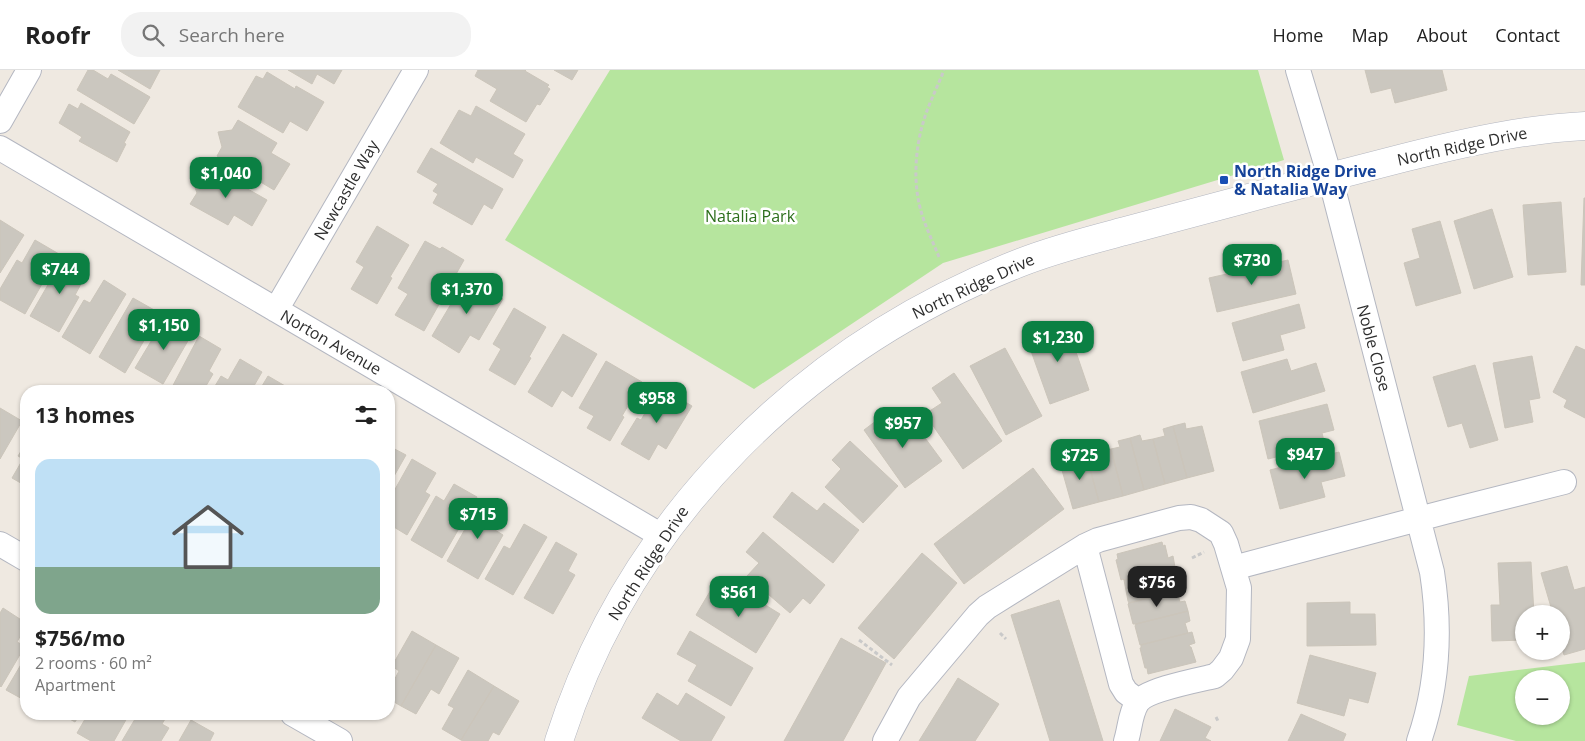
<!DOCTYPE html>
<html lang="en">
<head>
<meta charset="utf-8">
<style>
  :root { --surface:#fff; --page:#f2f2f2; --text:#222; --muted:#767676; --line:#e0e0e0; --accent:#0b8043 }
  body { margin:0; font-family:"Open Sans",sans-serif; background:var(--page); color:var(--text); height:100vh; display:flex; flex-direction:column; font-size:19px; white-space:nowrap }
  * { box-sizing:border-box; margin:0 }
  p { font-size:16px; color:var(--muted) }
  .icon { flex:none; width:28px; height:28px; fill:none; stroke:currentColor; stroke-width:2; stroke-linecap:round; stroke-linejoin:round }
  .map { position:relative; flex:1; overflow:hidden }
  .side { position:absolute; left:20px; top:315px; width:375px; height:335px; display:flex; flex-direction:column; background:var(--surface); border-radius:20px; box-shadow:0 1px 4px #0004 }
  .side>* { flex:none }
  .controls { position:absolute; left:1515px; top:535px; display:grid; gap:10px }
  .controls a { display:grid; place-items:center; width:55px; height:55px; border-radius:50%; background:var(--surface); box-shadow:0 1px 4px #0004; font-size:25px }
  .price { position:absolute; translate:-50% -42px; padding:0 11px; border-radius:10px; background:var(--accent); color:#fff; font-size:16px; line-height:32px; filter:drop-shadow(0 1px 2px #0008) }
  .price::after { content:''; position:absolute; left:50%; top:30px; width:15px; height:11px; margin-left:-8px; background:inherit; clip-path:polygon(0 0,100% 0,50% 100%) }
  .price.current { background:#222; color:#fff }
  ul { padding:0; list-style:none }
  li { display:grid; align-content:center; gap:10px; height:265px; padding:0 15px }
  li+li { border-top:1px solid var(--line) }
  li span { display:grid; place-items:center; height:155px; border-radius:15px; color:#555 }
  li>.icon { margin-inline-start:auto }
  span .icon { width:90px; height:90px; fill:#fffc; stroke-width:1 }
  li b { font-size:21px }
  h2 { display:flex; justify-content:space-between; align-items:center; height:60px; padding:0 15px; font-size:21px }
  header { display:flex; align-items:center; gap:30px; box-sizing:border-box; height:70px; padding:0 25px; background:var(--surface); border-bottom:1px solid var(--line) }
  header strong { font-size:24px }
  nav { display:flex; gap:28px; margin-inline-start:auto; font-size:18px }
  .search { width:350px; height:45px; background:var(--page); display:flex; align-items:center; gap:12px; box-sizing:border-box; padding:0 18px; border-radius:20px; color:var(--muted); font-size:19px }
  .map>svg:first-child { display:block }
  .green { fill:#b6e59e; fill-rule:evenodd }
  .building { fill:#cbc7bf; stroke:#cbc5ba }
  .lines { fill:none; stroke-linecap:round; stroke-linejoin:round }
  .minor-casing { stroke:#b4b7c1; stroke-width:26 }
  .tertiary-casing { stroke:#b4b7c1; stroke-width:29 }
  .path { stroke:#c9c9c9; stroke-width:3; stroke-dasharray:4 2.5; stroke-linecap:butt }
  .minor { stroke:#fff; stroke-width:24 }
  .tertiary { stroke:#fff; stroke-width:28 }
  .transit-dot { fill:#1a4fb4; stroke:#fff; stroke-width:2 }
  .labels { text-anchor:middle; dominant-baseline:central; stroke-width:5; stroke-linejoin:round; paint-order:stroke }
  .street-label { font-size:16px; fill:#2e2e2e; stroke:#fff }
  .transit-label { font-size:16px; font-weight:bold; fill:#164399; stroke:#fff; text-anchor:start }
  .park-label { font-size:16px; fill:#2c6e1b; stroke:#fff }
</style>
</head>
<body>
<header>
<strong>Roofr</strong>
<div class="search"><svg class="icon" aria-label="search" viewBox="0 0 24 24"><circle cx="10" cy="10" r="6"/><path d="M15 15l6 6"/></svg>Search here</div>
<nav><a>Home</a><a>Map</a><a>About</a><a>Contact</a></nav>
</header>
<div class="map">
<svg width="1585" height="671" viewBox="0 0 1585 671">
  <rect width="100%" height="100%" fill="#efe9e1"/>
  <!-- green -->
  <path class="green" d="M610,0H1258L1284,90L943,193L754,319L505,170Z
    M1585,592V671H1516L1457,655L1469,606ZM1524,609H1561V646H1524Z"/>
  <!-- building -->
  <path class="building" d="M88,0H93L108,9L111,4L150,27L134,54L77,20Z
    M118,0H160L150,19Z
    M288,0H342L334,14L317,4L312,14Z
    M478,0H526L525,1L549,15L547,17L550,19L540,35L537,34L526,52L490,31L497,19L475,6Z
    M554,0H578L572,10Z
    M1365,0H1442L1447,20L1395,33L1391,18L1371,23Z
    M267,2L295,19L296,16L324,32L307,61L290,51L283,63L238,37L256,6L263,9Z
    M81,33L130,62L124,73L126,74L117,92L79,71L82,67L59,53L69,34L78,39Z
    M476,36L525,64L513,84L523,90L513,108L476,87L473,93L440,73L459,40L471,46Z
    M238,50L277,73L271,83L290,94L274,120L217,86L222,77L218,62L232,60Z
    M431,78L503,119L492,139L484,134L472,155L433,133L438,124L433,121L438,114L417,102Z
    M211,98L267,130L252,156L234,145L228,155L190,134L197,123L192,109L206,106Z
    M1584,128H1585V215H1581Z
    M1561,132L1566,202L1528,205L1523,135Z
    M1492,139L1513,207L1474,219L1454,151Z
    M0,150L24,165L0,203Z
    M1440,151L1461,223L1416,236L1404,193L1420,188L1412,159Z
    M377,156L409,175L390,207L392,208L377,234L351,219L364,197L356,192Z
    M35,170L59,184L25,244L0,230V219L17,190L22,193Z
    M425,171L440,179L442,177L464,190L424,261L395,245L408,224L398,218Z
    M64,187L88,201L75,225L79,227L59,262L30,246Z
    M1288,190L1296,224L1217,242L1209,208Z
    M467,207L503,229L479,270L470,265L459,283L432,266Z
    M104,210L126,224L90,284L62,267L84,230L90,233Z
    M133,228L156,241L145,259L149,262L125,303L99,287Z
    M1299,234L1305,258L1280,265L1284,280L1243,291L1232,253Z
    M514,238L546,257L529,287L531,288L515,315L489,300L501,279L493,274Z
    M169,248L193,262L163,314L135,298L156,263L159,265Z
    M1066,253L1089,320L1050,334L1026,267Z
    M563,264L597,284L572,327L562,320L552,337L528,322Z
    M199,266L221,279L209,301L213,304L203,321H170Z
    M1576,276L1585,280V348L1564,337L1567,330L1553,322Z
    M1005,278L1042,346L1006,365L970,296Z
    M1532,286L1540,328L1529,330L1533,352L1505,358L1493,293Z
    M240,289L262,302L251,321H212L221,306L228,310Z
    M1287,289L1291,301L1316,293L1325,321L1253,343L1241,302Z
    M606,291L642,312L622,346L624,347L610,371L587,358L594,346L579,338Z
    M1475,295L1498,370L1470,378L1462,353L1448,357L1433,307Z
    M954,303L1002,371L963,399L925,344L942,333L932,318Z
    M268,306L292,320L291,321H259Z
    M660,317L692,336L666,379L658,374L649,390L621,374L637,348L641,350Z
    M1327,334L1334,360L1322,363L1325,375L1268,389L1259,351Z
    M0,338L22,351L0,389Z
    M889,341L903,361L914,353L942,391L905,418L864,360Z
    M1185,353L1186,359L1202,356L1214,401L1187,408L1173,356Z
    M1173,356L1187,408L1165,414L1153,369L1165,366L1163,359Z
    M1140,365L1142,371L1153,369L1165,414L1144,420L1130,368Z
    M1130,368L1144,420L1123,426L1111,379L1120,377L1118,371Z
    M850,371L898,416L863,453L825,417L841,399L832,390Z
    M26,373V416L12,408L23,389L18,386Z
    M389,376L406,385L389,415Z
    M1096,377L1097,383L1111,379L1123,426L1099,432L1085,380Z
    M1085,380L1099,432L1073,439L1060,393L1076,389L1074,383Z
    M1339,382L1345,406L1321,412L1325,427L1280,439L1270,400Z
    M412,389L436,403L425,422L430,425L407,465L389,454V430Z
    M1033,398L1064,439L964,514L934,474Z
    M454,414L477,427L442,488L411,470L436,426L444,431Z
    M792,422L817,441L824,433L859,460L833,493L773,447Z
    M482,429L505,443L495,460L503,465L478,509L447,491Z
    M524,454L547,467L513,525L485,509L504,476L510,479Z
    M763,462L825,515L810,534L803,528L790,543L747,506L759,493L746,482Z
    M556,472L577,484L568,501L575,505L553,544L524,528Z
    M1162,472L1163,476L1165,475L1168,488L1173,486L1175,497L1124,510L1123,509L1121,510L1116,490L1118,489L1117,484Z
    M922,483L957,513L894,589L858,558Z
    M1531,492L1534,544H1524V570L1492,571L1491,535H1500L1498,493Z
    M1567,496L1574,520L1585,517V579L1564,585L1561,575V544H1553L1541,503Z
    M1175,497L1179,508L1174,510L1177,520L1175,521L1129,533L1128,531L1124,510Z
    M712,518L734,532L741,520L780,544L756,583L696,545Z
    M1175,521H1177L1180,532L1185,531L1188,541L1136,554H1133L1128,534L1129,533Z
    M1059,530L1103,671H1050L1011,545Z
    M1350,532V544H1375L1376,575L1307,576V533Z
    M3,538L26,553V556L17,572L25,576L1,617L0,616V543Z
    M1188,541L1190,551L1185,553L1188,563L1140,575L1135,556L1136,554Z
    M412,561L436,575L401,636L389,629V620L399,601L392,596Z
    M690,561L753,598L731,636L688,611L697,595L677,584Z
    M1192,562L1195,573L1189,575L1190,577H1191L1196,592L1148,604L1147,598H1145L1140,578H1141V575Z
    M841,568L886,593L843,671H784Z
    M436,575L459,588L439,624L431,619L416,644L401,636Z
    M1310,585L1376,603L1368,633L1349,628L1344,646L1297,633Z
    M26,586V631L6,620Z
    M468,600L494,616L461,670L442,659L454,638L448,635Z
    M958,608L999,634L975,671H919Z
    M494,616L519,631L499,665L493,662L488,671H463L461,670Z
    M657,623L678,636L686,623L725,647L711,671H681L642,648Z
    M1175,639L1211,657L1205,668L1211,671H1160Z
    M61,644H80L75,652Z
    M88,644H132L129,649L127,648L114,671H91L77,663Z
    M138,644H168L162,654L169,658L161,671H122Z
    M1301,644L1346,664L1343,671H1288Z
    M191,650L214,663L210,671H179Z"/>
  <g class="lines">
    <defs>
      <path id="minor" d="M1298,0L1330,107L1432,502C1441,560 1438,616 1419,671
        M0,51L29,0
        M0,78L662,466
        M276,240L416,0
        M0,474L26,489
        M1085,476L1121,614L1126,622L1138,631
        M1233,498L1445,442L1564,412
        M293,644L340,671
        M885,671L909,627L978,545L987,537L1085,476L1098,470L1179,448L1191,447L1201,450L1221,463L1226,474L1239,518L1238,569L1231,588L1222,600L1215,606C1198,610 1145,620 1137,633C1130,644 1130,659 1126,671"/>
      <path id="tertiary" d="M559,671C630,448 805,276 1022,192C1055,179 1091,170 1125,161C1173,148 1220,136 1267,123C1312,111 1358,100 1403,88C1463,73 1523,59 1585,56"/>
    </defs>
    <!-- minor casing -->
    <use href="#minor" class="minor-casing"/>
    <!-- tertiary casing -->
    <use href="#tertiary" class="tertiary-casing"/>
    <!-- path -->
    <path class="path" d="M939,187C933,172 925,156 921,141C913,114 915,80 923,53C928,35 937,18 944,0
      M1192,488L1204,482
      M1000,563L1006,569
      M859,570L892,595
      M1216,647L1218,651"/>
    <!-- minor -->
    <use href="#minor" class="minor"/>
    <!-- tertiary -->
    <use href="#tertiary" class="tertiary"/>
  </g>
  <!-- markers -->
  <rect class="transit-dot" x="1219" y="105" width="10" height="10" rx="2.5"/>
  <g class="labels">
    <!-- street labels -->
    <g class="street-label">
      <text transform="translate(1462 76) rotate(-12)">North Ridge Drive</text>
      <text transform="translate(346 120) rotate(-60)">Newcastle Way</text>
      <text transform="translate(973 216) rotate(-25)">North Ridge Drive</text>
      <text transform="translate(331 272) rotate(30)">Norton Avenue</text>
      <text transform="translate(1374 278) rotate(75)">Noble Close</text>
      <text transform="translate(648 493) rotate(-57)">North Ridge Drive</text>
    </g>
    <!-- transit labels -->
    <g class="transit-label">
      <text x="1234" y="101">North Ridge Drive<tspan x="1234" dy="18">&amp; Natalia Way</tspan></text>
    </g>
    <!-- park labels -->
    <g class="park-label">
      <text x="750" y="146">Natalia Park</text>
    </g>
  </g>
</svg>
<div class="controls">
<a>+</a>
<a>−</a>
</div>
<b class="price" style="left:226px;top:129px">$1,040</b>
<b class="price" style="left:1252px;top:216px">$730</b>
<b class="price" style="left:60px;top:225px">$744</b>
<b class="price" style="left:467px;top:245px">$1,370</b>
<b class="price" style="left:164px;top:281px">$1,150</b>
<b class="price" style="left:1058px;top:293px">$1,230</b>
<b class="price" style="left:657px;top:354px">$958</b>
<b class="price" style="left:903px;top:379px">$957</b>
<b class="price" style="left:1305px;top:410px">$947</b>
<b class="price" style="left:1080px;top:411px">$725</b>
<b class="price" style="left:478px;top:470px">$715</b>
<b class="price current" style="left:1157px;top:538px">$756</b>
<b class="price" style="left:739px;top:548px">$561</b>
<section class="side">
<h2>13 homes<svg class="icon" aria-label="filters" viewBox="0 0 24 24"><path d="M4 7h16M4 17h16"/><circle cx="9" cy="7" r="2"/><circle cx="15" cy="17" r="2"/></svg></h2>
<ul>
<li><span style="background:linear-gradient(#bfe0f5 70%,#7fa58c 0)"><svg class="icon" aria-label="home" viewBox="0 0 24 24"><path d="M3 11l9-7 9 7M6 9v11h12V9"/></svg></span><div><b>$756/mo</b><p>2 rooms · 60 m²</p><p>Apartment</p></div></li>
</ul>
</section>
</div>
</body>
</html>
